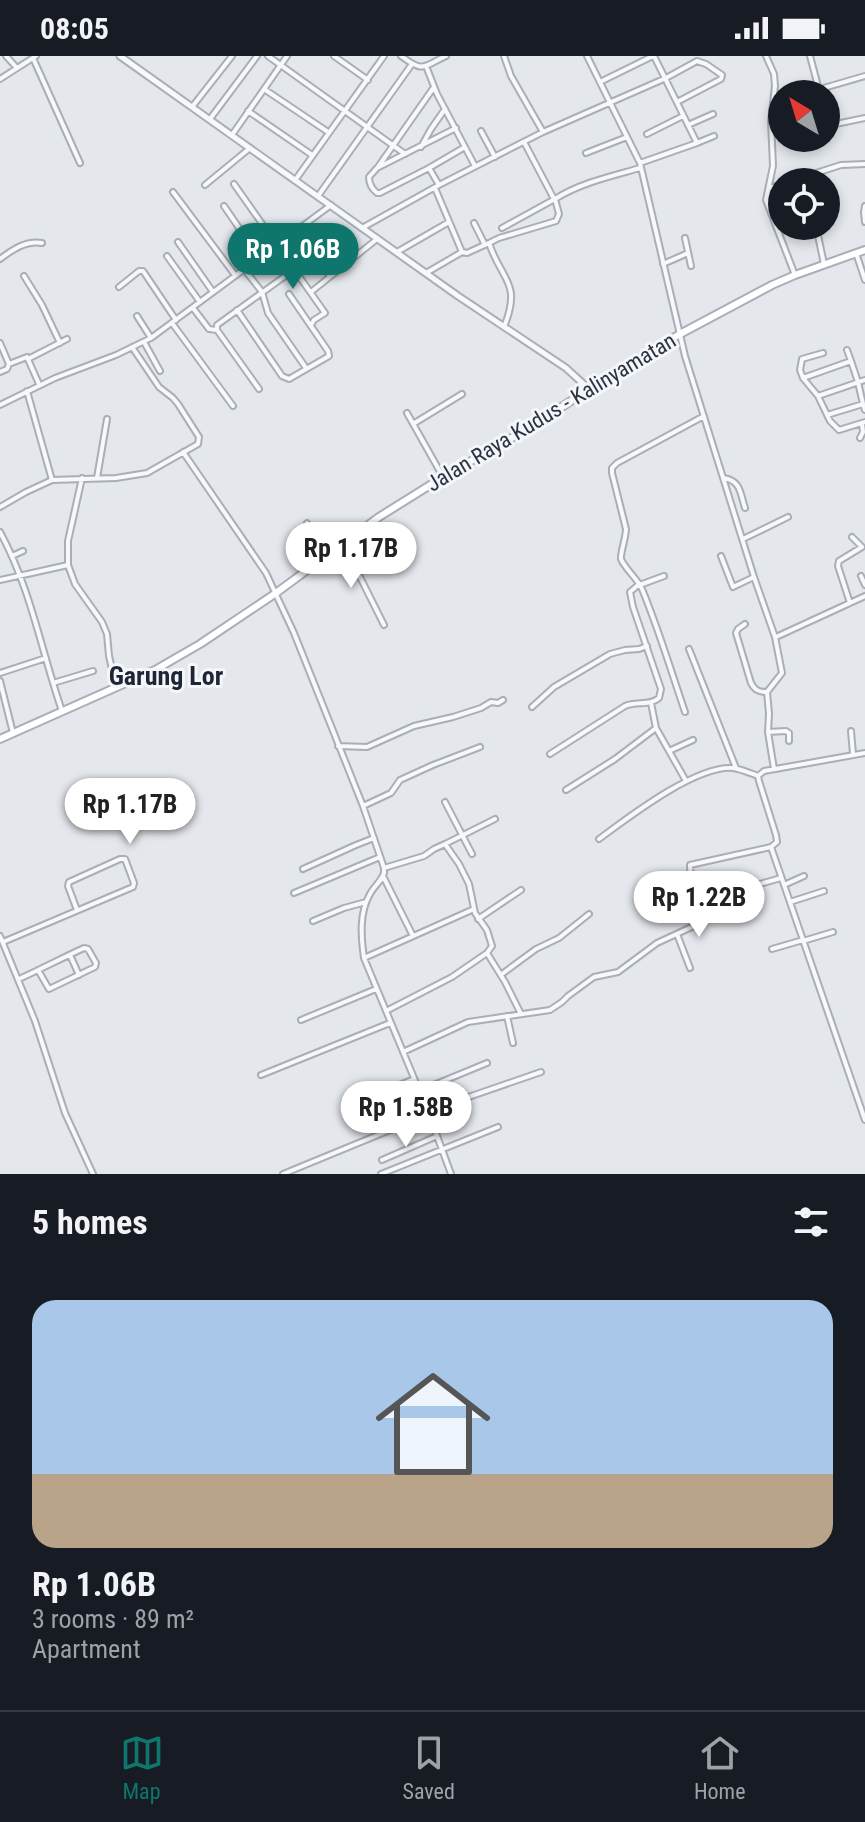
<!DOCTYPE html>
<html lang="en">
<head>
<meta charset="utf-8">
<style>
  :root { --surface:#171b24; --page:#242831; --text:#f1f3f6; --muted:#9ea1a6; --line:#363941; --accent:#0f766e }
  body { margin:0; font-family:"Roboto Condensed",sans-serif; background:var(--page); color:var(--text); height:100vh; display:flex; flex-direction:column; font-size:30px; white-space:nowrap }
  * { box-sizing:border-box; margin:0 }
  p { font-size:26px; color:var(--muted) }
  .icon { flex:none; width:44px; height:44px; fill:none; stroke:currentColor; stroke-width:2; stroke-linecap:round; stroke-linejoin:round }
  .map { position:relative; height:1118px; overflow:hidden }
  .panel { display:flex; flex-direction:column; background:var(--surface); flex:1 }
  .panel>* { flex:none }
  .needle { width:52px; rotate:322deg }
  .controls { position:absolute; left:768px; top:24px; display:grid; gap:16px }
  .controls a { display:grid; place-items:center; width:72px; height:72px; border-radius:50%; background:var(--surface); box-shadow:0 4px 12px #0003; font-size:40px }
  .price { position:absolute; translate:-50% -68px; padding:0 18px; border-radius:28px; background:#fff; color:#222; font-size:26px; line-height:52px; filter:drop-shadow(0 2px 4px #0008) }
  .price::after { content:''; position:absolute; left:50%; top:48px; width:24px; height:18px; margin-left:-12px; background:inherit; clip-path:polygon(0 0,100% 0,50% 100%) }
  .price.selected { background:var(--accent); color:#fff }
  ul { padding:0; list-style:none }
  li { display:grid; align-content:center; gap:16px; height:424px; padding:0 32px }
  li+li { border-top:2px solid var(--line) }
  li span { display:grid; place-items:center; height:248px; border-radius:24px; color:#555 }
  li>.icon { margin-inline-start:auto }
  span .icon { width:144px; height:144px; fill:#fffc; stroke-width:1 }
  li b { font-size:34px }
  h2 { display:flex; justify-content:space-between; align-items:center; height:96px; padding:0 32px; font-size:34px }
  .status { display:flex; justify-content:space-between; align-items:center; height:56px; padding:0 40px; background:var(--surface); direction:ltr }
  .status svg { height:22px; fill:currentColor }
  .dock { display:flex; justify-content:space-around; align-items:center; height:112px; border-top:2px solid var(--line); background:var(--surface); font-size:22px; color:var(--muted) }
  .dock a { display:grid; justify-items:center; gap:4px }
  .dock .selected { color:var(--accent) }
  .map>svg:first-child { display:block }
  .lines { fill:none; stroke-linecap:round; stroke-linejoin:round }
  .minor-casing { stroke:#a9aeb7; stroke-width:8 }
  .tertiary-casing { stroke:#a9aeb7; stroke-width:9 }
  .secondary-casing { stroke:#a9aeb7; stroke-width:10 }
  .minor { stroke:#f7f8fa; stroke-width:4 }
  .tertiary { stroke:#f7f8fa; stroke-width:5 }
  .secondary { stroke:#fff; stroke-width:6 }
  .labels { text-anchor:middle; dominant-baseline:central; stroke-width:6; stroke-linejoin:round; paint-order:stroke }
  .street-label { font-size:22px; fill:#2b3445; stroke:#f4f6f9 }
  .quarter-label { font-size:26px; font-weight:bold; fill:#1d2536; stroke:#f4f6f9 }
</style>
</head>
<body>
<div class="status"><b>08:05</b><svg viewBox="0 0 49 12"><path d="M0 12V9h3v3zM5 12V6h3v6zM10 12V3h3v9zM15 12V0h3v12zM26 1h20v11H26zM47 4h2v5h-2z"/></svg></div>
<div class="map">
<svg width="865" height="1118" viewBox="0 0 865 1118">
  <rect width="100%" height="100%" fill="#e4e7ec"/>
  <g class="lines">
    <defs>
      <path id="minor" d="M6,0L17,12
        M268,0L405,98
        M334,0L368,24
        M401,0C424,17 422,11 446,0
        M504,0L511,20L543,76
        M587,0L640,107L685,300L754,521L775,581L782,617L767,636L769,658L768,676L774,713
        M766,0L774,18L775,30L771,65L773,110L766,144L795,219
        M810,0L819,34
        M33,2L80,107
        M426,10L437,38L475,110
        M0,23L36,0
        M600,26L653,0
        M264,33L328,76
        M803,38L865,20
        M774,45L782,43
        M192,51L232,0
        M248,55L312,99
        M210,63L257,0
        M688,69L713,58
        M826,70L865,62
        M456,72L377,112L369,121C369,127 372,133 377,137H380L429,112L465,91
        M481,75L495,101
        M772,76H782
        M647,78L683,60
        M232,79L287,0
        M524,86L554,143
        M697,87L714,80
        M421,91L431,73L445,53
        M586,97L627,81
        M640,107L697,87L654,0
        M378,111L434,31
        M429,112L439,129
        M296,123L384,0
        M788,126L841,109L865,108
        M234,128L325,257L314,264L311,269
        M205,129L250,92
        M435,132L462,196L467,197L489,187
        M770,132L782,128
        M173,136L235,219
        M318,140L412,8
        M224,150L259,201
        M865,150L864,156L865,166
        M474,167L485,189
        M816,170L824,208
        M362,172L439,129L543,76L666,22L697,5L706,8L722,19L721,23L677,46
        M502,172L553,144
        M685,182L691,210
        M178,186L213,236
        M308,192L330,220
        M397,196L449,166
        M856,197L865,224
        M167,200L200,246
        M0,203C12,194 26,184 42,187
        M663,208L688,197
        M244,213L262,236L268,257L306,312
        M426,217L462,196
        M24,220L42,249L60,287
        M119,231L139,215H143L176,264
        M311,236L377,183
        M193,252L209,273L217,274
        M237,254L282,320L289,323L329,300L328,295L289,238
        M137,260L151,282
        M172,267L233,350
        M504,271C522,226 502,226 489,187L499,182L556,165L559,158L555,143C580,127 612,120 640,112
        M144,286L160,315
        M0,287L9,308
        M847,294L851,305
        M823,297L802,303L800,314L803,322L818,340L830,365L839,374L865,366
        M28,303L67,283
        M0,316L7,313L9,308L27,301L39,328
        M803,322L851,305L858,326L863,348
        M259,333L217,274V269L295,213
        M27,335L52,424
        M818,340L865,324
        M0,349L55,322L116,299L151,282L331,149
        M407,357L443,421
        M827,359L863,348L865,354
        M413,368L462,338
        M860,382L863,376L862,368
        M183,396L266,517L294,577L363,750L384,812V817C381,826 374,830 370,838C359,857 361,881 364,902L429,1058L451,1118
        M82,422L68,485V509L75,528L102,566L107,578L109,600L116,630
        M97,422L107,363
        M724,422C741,425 740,437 745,452
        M0,451L26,436L52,424L116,422L147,417L198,388L199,381L178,348L173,342L159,331L132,291
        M307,467L328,498
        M0,476C31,533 41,594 62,655
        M743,483L788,461
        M343,487L384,569
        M12,500L23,495
        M721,500L733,531L754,521
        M861,520L865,529
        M0,524L68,509
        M850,547L838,510L839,505L862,491L852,481
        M745,568L738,573L736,577L751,627C755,634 758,636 767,636
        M776,581L865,540
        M689,593L736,712
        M0,617L46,602
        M0,625L13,677
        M53,627L93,615
        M651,647L656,672L686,725
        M532,651L554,631L610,598L625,594L639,593L647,590
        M685,656C671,615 659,574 642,533C637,522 625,513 621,503C620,498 626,481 626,473L612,417V412L617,407L704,360
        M851,675L853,698
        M768,676L786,675L789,677V685
        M338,690L367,691L414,670L453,661L481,652L491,646L498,647L503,644
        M669,695L693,684
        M550,698L625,650C636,645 650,650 659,642L661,633L633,551L630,536L637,530L664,520
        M566,734L615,703L656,672
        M445,746L472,798
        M363,750L391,737L400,724L433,709L480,691
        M599,783C629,761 696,709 733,712C741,713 750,717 758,720
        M445,788L495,763
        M771,791L865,1064
        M384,812L424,800L434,793L445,788L459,808L469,828L475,857L487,874L492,890L487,897
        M303,813L356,789L374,782
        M384,822L413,880
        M784,829L804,820
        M294,837L380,801
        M697,846L781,822
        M790,846L824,835
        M478,863L521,834
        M313,865L344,852L366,846
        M677,878L690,912
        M0,880L35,965L65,1057L93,1118
        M803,885L833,876
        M3,886L133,831L134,827L125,803H120L69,826L68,830L77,854
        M772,893L803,884
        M70,899L79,919
        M364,902L474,853
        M502,918L536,893L559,882L589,858
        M19,923C41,913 62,902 84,892L88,893L96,907L95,911L49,933L38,914
        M386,955L452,921L487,897L505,926L521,958
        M507,960L513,987
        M301,964L376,933
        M403,996L468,966L550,954L562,946L568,940L594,921L618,916L657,887L696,869L700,861L691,828L690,809L771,791L777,786L776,779L759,725L758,720L764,715L865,697
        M261,1019L390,967
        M419,1035L487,1007
        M351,1049L414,1023
        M428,1055L541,1016
        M382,1104L437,1080
        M283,1118L429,1058
        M381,1118L498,1071"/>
      <path id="tertiary" d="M120,0L458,240L566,312L589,333"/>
      <path id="secondary" d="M0,683L155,614L200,588L276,537L379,461L443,421L529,372L616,316L680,278L772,229L795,219L865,194"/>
    </defs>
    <!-- minor casing -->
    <use href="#minor" class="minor-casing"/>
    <!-- tertiary casing -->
    <use href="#tertiary" class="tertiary-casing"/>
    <!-- secondary casing -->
    <use href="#secondary" class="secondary-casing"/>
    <!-- minor -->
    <use href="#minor" class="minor"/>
    <!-- tertiary -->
    <use href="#tertiary" class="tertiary"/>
    <!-- secondary -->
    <use href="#secondary" class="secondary"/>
  </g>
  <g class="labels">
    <!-- street labels -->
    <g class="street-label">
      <text transform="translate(551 356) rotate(-31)">Jalan Raya Kudus - Kalinyamatan</text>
    </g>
    <!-- quarter labels -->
    <g class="quarter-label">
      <text x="166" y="620">Garung Lor</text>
    </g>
  </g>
</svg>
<div class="controls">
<a><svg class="needle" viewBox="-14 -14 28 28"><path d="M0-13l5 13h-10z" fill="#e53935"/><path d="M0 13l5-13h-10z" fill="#9ea1a6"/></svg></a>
<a><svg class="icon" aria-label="locate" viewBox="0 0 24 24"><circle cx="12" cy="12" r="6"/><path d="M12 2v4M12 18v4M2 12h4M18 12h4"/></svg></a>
</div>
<b class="price selected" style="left:293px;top:235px">Rp 1.06B</b>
<b class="price" style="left:351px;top:534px">Rp 1.17B</b>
<b class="price" style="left:130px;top:790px">Rp 1.17B</b>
<b class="price" style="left:699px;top:883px">Rp 1.22B</b>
<b class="price" style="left:406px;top:1093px">Rp 1.58B</b>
</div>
<section class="panel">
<h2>5 homes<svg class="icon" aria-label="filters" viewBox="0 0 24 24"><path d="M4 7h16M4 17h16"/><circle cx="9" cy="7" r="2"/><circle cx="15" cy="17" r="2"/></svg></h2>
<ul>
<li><span style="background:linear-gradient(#a9c7e8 70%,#b9a48a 0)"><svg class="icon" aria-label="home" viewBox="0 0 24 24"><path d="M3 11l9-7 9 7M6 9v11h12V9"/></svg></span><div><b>Rp 1.06B</b><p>3 rooms · 89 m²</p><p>Apartment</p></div></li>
</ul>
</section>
<nav class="dock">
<a class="selected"><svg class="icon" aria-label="map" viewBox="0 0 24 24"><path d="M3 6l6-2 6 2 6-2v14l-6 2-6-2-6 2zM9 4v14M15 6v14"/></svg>Map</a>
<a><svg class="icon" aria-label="saved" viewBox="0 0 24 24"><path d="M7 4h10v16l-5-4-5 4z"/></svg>Saved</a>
<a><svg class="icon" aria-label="home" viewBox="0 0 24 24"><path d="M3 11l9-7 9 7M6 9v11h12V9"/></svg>Home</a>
</nav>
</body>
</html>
